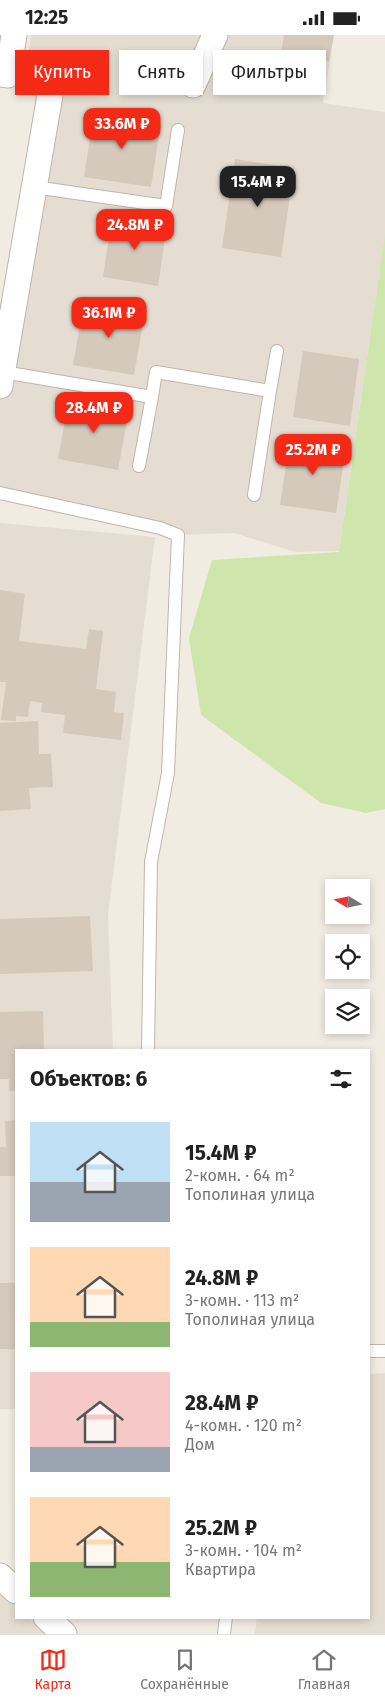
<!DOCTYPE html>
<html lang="ru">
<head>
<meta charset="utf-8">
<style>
  :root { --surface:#fff; --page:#f6f6f6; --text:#222; --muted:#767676; --line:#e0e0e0; --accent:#f42a16 }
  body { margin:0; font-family:"Fira Sans",sans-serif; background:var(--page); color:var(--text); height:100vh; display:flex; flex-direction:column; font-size:19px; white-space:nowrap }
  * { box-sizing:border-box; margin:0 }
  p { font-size:16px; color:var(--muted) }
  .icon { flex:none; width:28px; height:28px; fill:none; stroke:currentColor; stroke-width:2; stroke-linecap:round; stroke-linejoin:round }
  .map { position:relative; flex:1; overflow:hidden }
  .details { position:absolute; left:15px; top:1014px; width:355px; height:570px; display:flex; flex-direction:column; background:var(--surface); border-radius:0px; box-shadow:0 2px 8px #0003 }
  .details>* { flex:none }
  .banner { position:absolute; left:15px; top:15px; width:355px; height:45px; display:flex; gap:10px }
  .needle { width:32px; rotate:280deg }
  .tools { position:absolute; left:325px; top:844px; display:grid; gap:10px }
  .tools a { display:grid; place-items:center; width:45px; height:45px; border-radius:0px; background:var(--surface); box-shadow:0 2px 8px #0003; font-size:25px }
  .price { position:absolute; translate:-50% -42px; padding:0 11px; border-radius:10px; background:var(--accent); color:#fff; font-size:16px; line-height:32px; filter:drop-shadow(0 1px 2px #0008) }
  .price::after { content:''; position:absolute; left:50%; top:30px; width:15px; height:11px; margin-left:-8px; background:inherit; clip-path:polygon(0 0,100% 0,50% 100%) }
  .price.active { background:#222; color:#fff }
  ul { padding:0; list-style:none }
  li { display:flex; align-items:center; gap:15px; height:125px; padding:0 15px }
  li span { display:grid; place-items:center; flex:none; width:140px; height:100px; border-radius:0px; color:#555 }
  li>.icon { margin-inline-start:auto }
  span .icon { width:60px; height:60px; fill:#fffc; stroke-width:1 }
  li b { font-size:21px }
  h2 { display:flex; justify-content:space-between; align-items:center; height:60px; padding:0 15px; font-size:21px }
  .pill { padding:0 18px; border-radius:0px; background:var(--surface); box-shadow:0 2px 8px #0003; font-size:18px; line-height:45px }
  .pill.active { background:var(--accent); color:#fff }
  .status { display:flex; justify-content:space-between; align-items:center; height:35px; padding:0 25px; background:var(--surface); direction:ltr }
  .status svg { height:14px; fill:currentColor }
  .tab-bar { display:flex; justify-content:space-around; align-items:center; height:70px; border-top:1px solid var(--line); background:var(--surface); font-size:14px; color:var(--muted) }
  .tab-bar a { display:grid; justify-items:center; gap:2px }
  .tab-bar .active { color:var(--accent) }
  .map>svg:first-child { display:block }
  .residential { fill:#e5ddd1 }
  .green { fill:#cee5ac }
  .building { fill:#d5c9bb }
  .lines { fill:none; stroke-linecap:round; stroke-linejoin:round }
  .lane-casing { stroke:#bfb5a9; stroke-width:14 }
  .street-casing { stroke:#bfb5a9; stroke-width:27 }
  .lane { stroke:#fff; stroke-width:12 }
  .street { stroke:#fff; stroke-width:25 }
</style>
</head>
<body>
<div class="status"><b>12:25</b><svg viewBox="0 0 49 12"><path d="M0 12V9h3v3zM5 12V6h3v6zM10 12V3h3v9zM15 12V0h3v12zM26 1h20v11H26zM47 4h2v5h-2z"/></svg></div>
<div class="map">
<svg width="385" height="1599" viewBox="0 0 385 1599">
  <rect width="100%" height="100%" fill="#f1ece2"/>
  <!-- residential -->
  <path class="residential" d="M31,0H334L323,68L385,77V199L339,516L296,517L234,498L178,500L0,458V351L55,31L27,27Z
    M0,488L155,502L108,880L113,1015H16V1374H0Z
    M385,1338V1599H255L257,1583L369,1582V1339Z
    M0,1555L16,1571V1582L29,1583L47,1599H0Z"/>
  <!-- green -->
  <path class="green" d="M385,199V774L366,778L321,768L201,680L189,603L212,525L339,517Z"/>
  <!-- building -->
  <path class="building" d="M284,0H334L329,26L281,19Z
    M94,78L161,89L151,152L84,142Z
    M235,124L294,133L281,222L222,213Z
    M112,182L167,190L158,251L103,242Z
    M84,267L145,277L134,340L73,330Z
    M303,316L359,324L350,391L293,382Z
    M69,364L129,375L118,435L58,424Z
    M290,404L346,412L336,478L280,470Z
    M0,555L25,559L19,606L86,614L89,594L103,596L96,654L116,657L114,677L124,678L121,705L63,698L65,680L41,677L42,668L30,666L28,682L16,681V686L1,685L6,647H0Z
    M38,686L39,719H51L53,752L29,753L31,774L0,776V688Z
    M90,881L93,936L0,939V884Z
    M43,976L44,1015H16V1056H9V1044H0V977Z
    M16,1085V1141H0V1112H6L5,1086Z
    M0,1248H16V1314H0Z"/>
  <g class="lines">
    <defs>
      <path id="lane" d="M34,152L166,171L178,95
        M3,337L152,362L156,337L270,356L254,460
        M270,356L277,316
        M139,431L152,362
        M0,458L160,493L178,500L168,738L151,827L148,1015
        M369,1316H385
        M224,1599L226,1582"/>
      <path id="street" d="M0,39L8,40L14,0
        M193,50L215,0
        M0,351L55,31
        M0,1541L16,1556
        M46,1582L64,1599"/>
    </defs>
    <!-- lane casing -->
    <use href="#lane" class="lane-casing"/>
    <!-- street casing -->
    <use href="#street" class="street-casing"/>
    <!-- lane -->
    <use href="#lane" class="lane"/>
    <!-- street -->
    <use href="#street" class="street"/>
  </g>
</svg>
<div class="tools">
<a><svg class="needle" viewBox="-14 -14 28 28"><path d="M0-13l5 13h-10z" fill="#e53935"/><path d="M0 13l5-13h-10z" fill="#767676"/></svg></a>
<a><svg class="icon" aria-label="locate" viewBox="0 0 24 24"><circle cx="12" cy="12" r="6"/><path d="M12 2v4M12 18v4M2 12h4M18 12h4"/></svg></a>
<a><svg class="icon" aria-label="layers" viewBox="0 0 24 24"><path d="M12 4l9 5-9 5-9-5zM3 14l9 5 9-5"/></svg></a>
</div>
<b class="price" style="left:122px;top:115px">33.6M ₽</b>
<b class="price active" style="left:258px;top:173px">15.4M ₽</b>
<b class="price" style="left:135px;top:216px">24.8M ₽</b>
<b class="price" style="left:109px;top:304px">36.1M ₽</b>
<b class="price" style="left:94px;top:399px">28.4M ₽</b>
<b class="price" style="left:313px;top:441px">25.2M ₽</b>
<div class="banner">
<a class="pill active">Купить</a>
<a class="pill">Снять</a>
<a class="pill">Фильтры</a>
</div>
<section class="details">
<h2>Объектов: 6<svg class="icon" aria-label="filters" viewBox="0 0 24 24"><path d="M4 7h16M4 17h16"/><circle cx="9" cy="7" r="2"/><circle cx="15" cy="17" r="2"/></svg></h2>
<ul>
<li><span style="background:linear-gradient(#bfe0f5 60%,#9aa5b1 0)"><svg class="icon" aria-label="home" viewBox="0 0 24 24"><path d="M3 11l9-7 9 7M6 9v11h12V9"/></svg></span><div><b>15.4M ₽</b><p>2-комн. · 64 m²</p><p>Тополиная улица</p></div></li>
<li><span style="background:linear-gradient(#ffd9b3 75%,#8fb573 0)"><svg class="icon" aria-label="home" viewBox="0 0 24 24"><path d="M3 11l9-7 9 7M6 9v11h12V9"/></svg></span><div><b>24.8M ₽</b><p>3-комн. · 113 m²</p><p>Тополиная улица</p></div></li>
<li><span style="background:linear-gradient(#f6c9c9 75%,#9aa5b1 0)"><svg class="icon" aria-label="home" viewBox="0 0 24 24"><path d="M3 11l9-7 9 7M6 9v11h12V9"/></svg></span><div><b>28.4M ₽</b><p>4-комн. · 120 m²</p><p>Дом</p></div></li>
<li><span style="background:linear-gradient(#ffd9b3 65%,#8fb573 0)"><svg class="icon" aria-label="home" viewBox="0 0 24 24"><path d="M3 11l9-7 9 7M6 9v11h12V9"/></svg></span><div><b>25.2M ₽</b><p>3-комн. · 104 m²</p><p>Квартира</p></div></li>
</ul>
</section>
</div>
<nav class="tab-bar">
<a class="active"><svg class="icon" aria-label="map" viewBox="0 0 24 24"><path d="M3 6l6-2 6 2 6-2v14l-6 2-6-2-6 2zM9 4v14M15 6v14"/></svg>Карта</a>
<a><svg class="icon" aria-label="saved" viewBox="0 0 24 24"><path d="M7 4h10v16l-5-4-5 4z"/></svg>Сохранённые</a>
<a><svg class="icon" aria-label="home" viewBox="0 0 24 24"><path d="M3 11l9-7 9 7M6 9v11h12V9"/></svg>Главная</a>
</nav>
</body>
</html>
